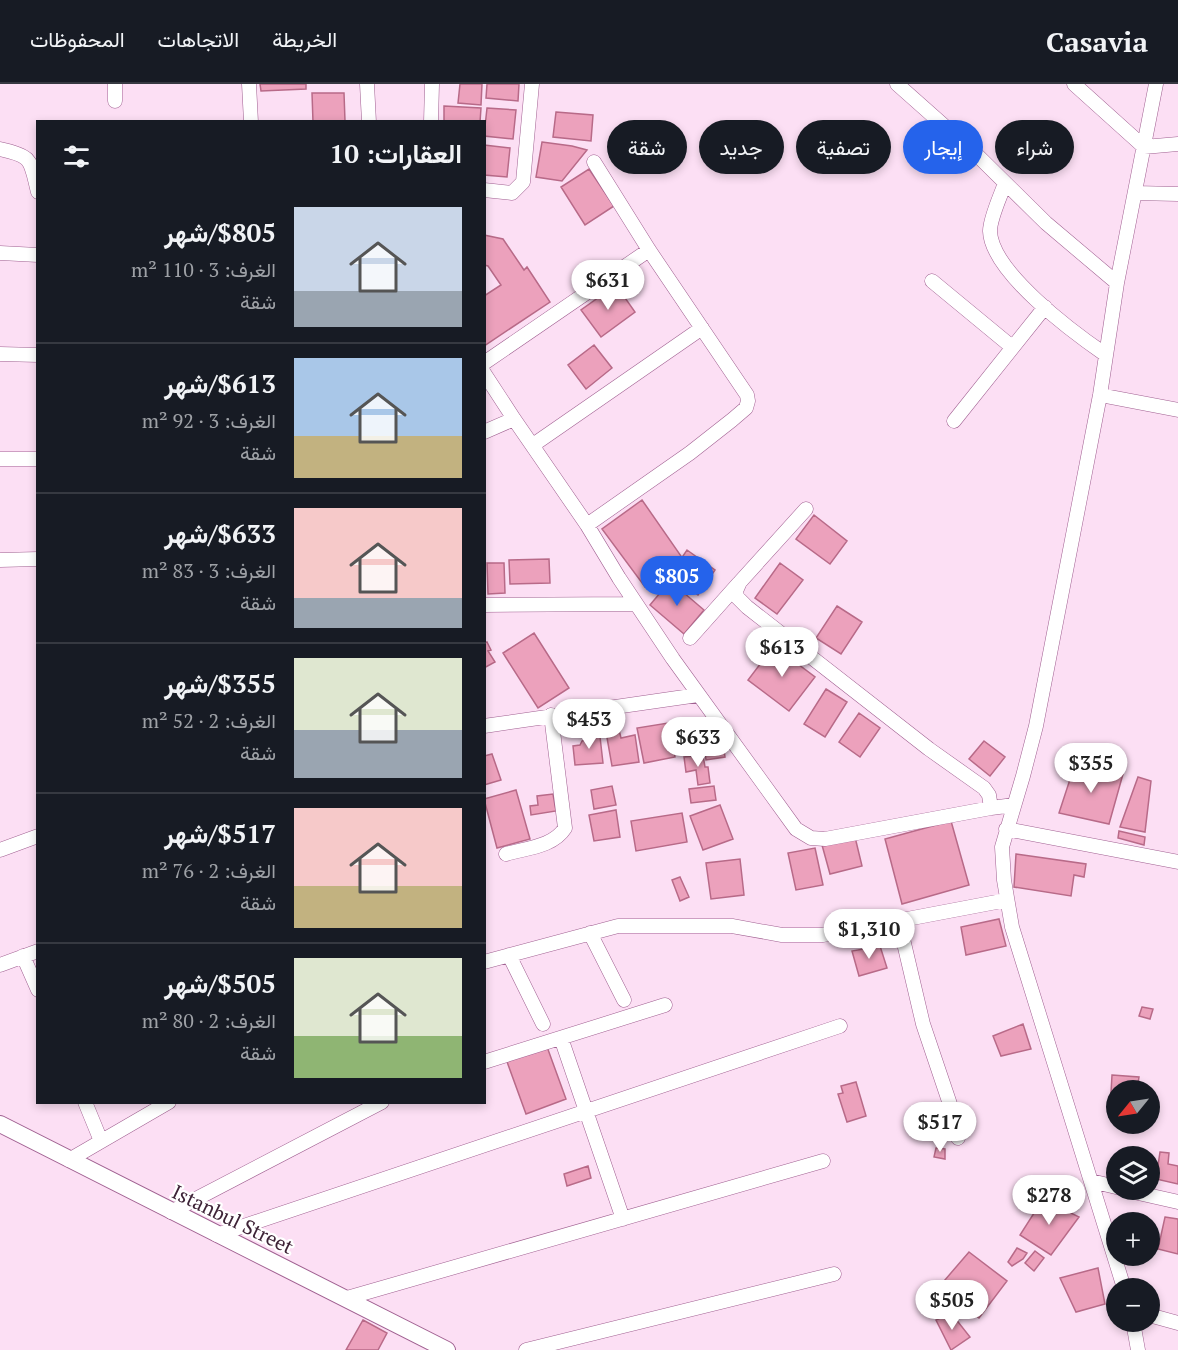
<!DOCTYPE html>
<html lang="ar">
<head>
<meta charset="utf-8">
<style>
  :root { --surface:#171b24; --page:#242831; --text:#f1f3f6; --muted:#9ea1a6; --line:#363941; --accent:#2563eb }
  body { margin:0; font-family:"PT Serif",Vazirmatn,serif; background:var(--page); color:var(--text); direction:rtl; height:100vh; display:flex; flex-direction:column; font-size:22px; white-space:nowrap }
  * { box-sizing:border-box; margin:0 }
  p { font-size:20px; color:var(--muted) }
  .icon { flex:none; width:33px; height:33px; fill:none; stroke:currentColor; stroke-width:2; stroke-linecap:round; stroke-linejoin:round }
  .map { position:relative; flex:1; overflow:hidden; direction:ltr }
  .side { position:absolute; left:36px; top:36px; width:450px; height:984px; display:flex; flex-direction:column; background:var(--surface); border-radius:0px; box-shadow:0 3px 9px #0003; direction:rtl }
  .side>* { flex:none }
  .top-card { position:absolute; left:504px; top:36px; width:570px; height:54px; direction:rtl; display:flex; gap:12px }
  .needle { width:39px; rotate:240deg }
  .controls { position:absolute; left:1106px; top:996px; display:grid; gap:12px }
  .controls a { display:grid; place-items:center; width:54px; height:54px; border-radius:50%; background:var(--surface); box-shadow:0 3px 9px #0003; font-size:30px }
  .price { position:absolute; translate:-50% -51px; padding:0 14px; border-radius:21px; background:#fff; color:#222; font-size:20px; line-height:39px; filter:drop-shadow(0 2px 3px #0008) }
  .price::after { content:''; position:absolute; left:50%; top:36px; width:18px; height:14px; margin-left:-9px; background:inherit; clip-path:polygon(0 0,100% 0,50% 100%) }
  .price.on { background:var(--accent); color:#fff }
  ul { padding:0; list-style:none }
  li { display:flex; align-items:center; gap:18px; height:150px; padding:0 24px }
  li+li { border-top:2px solid var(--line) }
  li span { display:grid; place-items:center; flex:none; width:168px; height:120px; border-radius:0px; color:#555 }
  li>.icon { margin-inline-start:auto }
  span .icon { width:72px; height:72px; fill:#fffc; stroke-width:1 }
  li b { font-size:26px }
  h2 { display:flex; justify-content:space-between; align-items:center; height:72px; padding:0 24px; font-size:26px }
  .tag { padding:0 21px; border-radius:27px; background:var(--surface); box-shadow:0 3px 9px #0003; font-size:21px; line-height:54px }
  .tag.on { background:var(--accent); color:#fff }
  header { display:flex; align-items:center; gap:36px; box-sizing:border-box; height:84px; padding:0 30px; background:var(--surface); border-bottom:2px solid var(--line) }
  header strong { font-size:28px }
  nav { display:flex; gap:33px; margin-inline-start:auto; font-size:21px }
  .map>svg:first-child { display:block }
  .building { fill:#eca1bc; stroke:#b86a88; stroke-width:1.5 }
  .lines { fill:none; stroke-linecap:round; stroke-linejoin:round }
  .minor-casing { stroke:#a06091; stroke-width:15 }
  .tertiary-casing { stroke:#a06091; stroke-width:18 }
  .minor { stroke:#fff; stroke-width:14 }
  .tertiary { stroke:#fff; stroke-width:16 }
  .labels { text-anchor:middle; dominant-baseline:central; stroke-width:4.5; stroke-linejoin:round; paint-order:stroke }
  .street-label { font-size:20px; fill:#3e2337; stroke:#fff }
</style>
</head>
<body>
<header>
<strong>Casavia</strong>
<nav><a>الخريطة</a><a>الاتجاهات</a><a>المحفوظات</a></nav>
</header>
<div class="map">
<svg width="1178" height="1266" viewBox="0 0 1178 1266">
  <rect width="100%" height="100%" fill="#fcdff4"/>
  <!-- building -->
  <path class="building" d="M260,0H306V5L261,7Z
    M460,0H482L481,21L458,19Z
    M487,0H519L518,17L486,14Z
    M312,9H344L345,37L313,38Z
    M444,22L481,24L480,38H444Z
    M487,24L516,26L513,55L484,52Z
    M556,28L593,31L591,57L553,53Z
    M542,58L572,62L587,66L562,97L536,93Z
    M484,61L510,64L507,93L484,91Z
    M589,85L614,122L585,141L561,103Z
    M484,151L503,155L524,186L527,183L550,218L484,262V212L501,201L488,182L484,181Z
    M616,201L635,228L601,253L581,226Z
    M594,261L612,284L586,305L568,281Z
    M642,416L681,472L645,503L602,445Z
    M814,431L847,457L830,480L796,455Z
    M687,466L715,486L698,511L670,491Z
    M549,475L550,499L510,500L509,476Z
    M487,479H504L505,509L488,510Z
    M780,479L803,496L777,530L755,514Z
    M670,497L704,526L684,550L650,521Z
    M837,522L862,538L841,570L816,554Z
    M534,549L569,604L538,624L503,569Z
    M487,558L491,566L488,567L495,578L484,584V559Z
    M774,562L815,593L789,627L748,596Z
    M826,605L847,618L825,653L804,640Z
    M859,629L880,644L860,673L839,658Z
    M668,639L675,673L644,679L637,644Z
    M599,644L603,679L575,681L573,662L580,661L582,657L588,655V646Z
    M619,646L621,654L635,651L639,678L612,682L606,648Z
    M984,657L1005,673L990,692L969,675Z
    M723,658L725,673L706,676L704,661Z
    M492,670L501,696L484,701V672Z
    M703,671L705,683H708L710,699L698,701L696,686L686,688L684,673Z
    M1075,680L1123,690L1109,740L1059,729Z
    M1138,693L1151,697L1145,748L1120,743Z
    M612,702L616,721L594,725L591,706Z
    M714,702L716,716L691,719L689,705Z
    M516,706L530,755L497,764L484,715Z
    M553,710L556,727L531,731L530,722L538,721L537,712Z
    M720,721L733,755L703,766L690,732Z
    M616,726L620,753L594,757L589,731Z
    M682,729L687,758L636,767L631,737Z
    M951,737L969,801L902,820L885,755Z
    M1119,747L1145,753L1144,761L1118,754Z
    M855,753L862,782L830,790L822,761Z
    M815,764L823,801L796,806L788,769Z
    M1016,770L1086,780L1084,793L1074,791L1071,812L1014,803Z
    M740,775L744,811L711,815L706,779Z
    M680,793L689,813L680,817L672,796Z
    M999,835L1006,862L966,871L961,843Z
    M880,862L887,884L859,892L852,867Z
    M1142,923L1153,925L1150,935L1139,932Z
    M1023,940L1031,965L1001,972L993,952Z
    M546,960L566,1015L526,1030L506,975Z
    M1112,991L1139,993L1137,1006H1116V1029L1110,1027Z
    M856,998L866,1032L847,1038L838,1010L843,1009L841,1002Z
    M926,1019L942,1025L929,1049L913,1042Z
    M936,1064L945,1065V1075L934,1073Z
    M1160,1068L1169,1069L1168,1080L1178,1082V1100L1156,1095Z
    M588,1082L591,1094L567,1102L564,1090Z
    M1043,1115L1079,1133L1051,1171L1020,1151Z
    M1165,1133L1178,1135V1170L1158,1165Z
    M1017,1164L1027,1169L1023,1175L1012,1182L1008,1178Z
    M1035,1167L1044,1174L1034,1187L1025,1179Z
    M969,1168L1007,1197L979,1234L938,1204Z
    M1098,1184L1105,1220L1076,1228L1060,1194Z
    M951,1229L970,1253L951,1266L936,1236Z
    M363,1236L387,1249L378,1266H346Z"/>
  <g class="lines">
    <defs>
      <path id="minor" d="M115,0V17
        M249,0L251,38
        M367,0L369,38
        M897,0L977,71L1046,139L1117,199
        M1074,0L1144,63L1178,60
        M431,38L432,0
        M0,65C34,72 30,77 38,108
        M1005,99C1001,111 990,134 990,147C991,188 1074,249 1106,271
        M484,106L512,109L523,98L532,0
        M1135,109L1178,110
        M0,169L38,171
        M932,197L1012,263
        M0,270L38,271
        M484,279L649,166
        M484,289L514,335L587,441L619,494L673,575L796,745L811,754L825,755L991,724L1014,721
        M1100,311L1178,326
        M954,337L1045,223
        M484,348L514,335
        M533,361L702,244
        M0,375H38
        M806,425L740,498L736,507L737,513L747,523L929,665L984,704L989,711L991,724
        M587,441L690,369L732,336L746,324L748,317L747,311L649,166L594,78
        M0,476L38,475
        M484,521L636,520
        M690,554L739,499
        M484,642L698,611
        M1006,745L1178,778
        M0,766L38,752
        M506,770C526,764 553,763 565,744L551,631
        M899,838L923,940L954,1032L958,1054
        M590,849L624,916
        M509,871L543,940
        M23,872L38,906
        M484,878L618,842H732L782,851H823L1007,816
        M0,881L38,867
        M561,954L623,1135
        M484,978L665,921
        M85,1018L101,1057
        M69,1076L169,1018
        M1091,1097L1116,1103
        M1125,1106L1178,1118
        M171,1128L382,1018
        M217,1151L840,942
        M1124,1204L1012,843L1004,796L1002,763L1023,692L1036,642L1100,311L1117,199L1156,0
        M347,1214L823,1077
        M1149,1231L1178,1239
        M1133,1238L1138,1266
        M526,1266L834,1190"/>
      <path id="tertiary" d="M0,1040L447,1266"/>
    </defs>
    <!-- minor casing -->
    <use href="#minor" class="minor-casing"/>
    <!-- tertiary casing -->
    <use href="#tertiary" class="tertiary-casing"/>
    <!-- minor -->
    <use href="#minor" class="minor"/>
    <!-- tertiary -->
    <use href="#tertiary" class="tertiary"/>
  </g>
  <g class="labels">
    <!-- street labels -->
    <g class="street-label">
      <text transform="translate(233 1135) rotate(26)">Istanbul Street</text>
    </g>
  </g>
</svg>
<div class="controls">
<a><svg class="needle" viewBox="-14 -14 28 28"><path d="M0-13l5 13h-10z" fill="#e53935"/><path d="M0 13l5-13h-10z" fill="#9ea1a6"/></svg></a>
<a><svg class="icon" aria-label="layers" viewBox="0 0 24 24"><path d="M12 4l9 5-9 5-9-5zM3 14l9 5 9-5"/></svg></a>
<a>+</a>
<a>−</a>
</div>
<b class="price" style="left:608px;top:227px">$631</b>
<b class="price on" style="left:677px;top:523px">$805</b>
<b class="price" style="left:782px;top:594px">$613</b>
<b class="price" style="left:589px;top:666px">$453</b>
<b class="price" style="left:698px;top:684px">$633</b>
<b class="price" style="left:1091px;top:710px">$355</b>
<b class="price" style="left:869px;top:876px">$1,310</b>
<b class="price" style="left:940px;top:1069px">$517</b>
<b class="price" style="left:1049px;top:1142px">$278</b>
<b class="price" style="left:952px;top:1247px">$505</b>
<div class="top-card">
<a class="tag">شراء</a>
<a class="tag on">إيجار</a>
<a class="tag">تصفية</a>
<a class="tag">جديد</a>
<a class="tag">شقة</a>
</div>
<section class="side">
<h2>العقارات: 10<svg class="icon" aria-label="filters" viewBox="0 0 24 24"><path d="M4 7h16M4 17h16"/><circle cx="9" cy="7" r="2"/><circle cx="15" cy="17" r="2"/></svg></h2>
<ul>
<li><span style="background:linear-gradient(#c9d6e8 70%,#9aa5b1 0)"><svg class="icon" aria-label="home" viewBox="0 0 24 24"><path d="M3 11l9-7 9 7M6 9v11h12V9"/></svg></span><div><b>$805/شهر</b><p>الغرف: 3 · 110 m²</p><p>شقة</p></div></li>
<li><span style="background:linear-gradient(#a9c7e8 65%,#c2b280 0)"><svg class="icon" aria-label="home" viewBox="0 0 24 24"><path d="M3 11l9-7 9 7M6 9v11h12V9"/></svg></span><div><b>$613/شهر</b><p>الغرف: 3 · 92 m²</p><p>شقة</p></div></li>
<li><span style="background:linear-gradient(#f6c9c9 75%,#9aa5b1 0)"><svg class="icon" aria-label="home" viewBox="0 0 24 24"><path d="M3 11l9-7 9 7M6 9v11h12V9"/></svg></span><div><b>$633/شهر</b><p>الغرف: 3 · 83 m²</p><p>شقة</p></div></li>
<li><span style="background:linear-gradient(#dfe7d0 60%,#9aa5b1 0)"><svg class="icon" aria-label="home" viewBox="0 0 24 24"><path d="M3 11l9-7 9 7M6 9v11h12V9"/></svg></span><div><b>$355/شهر</b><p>الغرف: 2 · 52 m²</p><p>شقة</p></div></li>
<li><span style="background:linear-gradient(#f6c9c9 65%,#c2b280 0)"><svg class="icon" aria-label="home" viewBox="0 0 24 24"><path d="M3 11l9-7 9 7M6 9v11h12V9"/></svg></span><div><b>$517/شهر</b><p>الغرف: 2 · 76 m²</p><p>شقة</p></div></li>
<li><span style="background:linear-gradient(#dfe7d0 65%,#8fb573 0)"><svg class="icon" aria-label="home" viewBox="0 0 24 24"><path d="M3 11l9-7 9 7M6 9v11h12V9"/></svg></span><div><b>$505/شهر</b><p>الغرف: 2 · 80 m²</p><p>شقة</p></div></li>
</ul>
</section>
</div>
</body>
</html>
